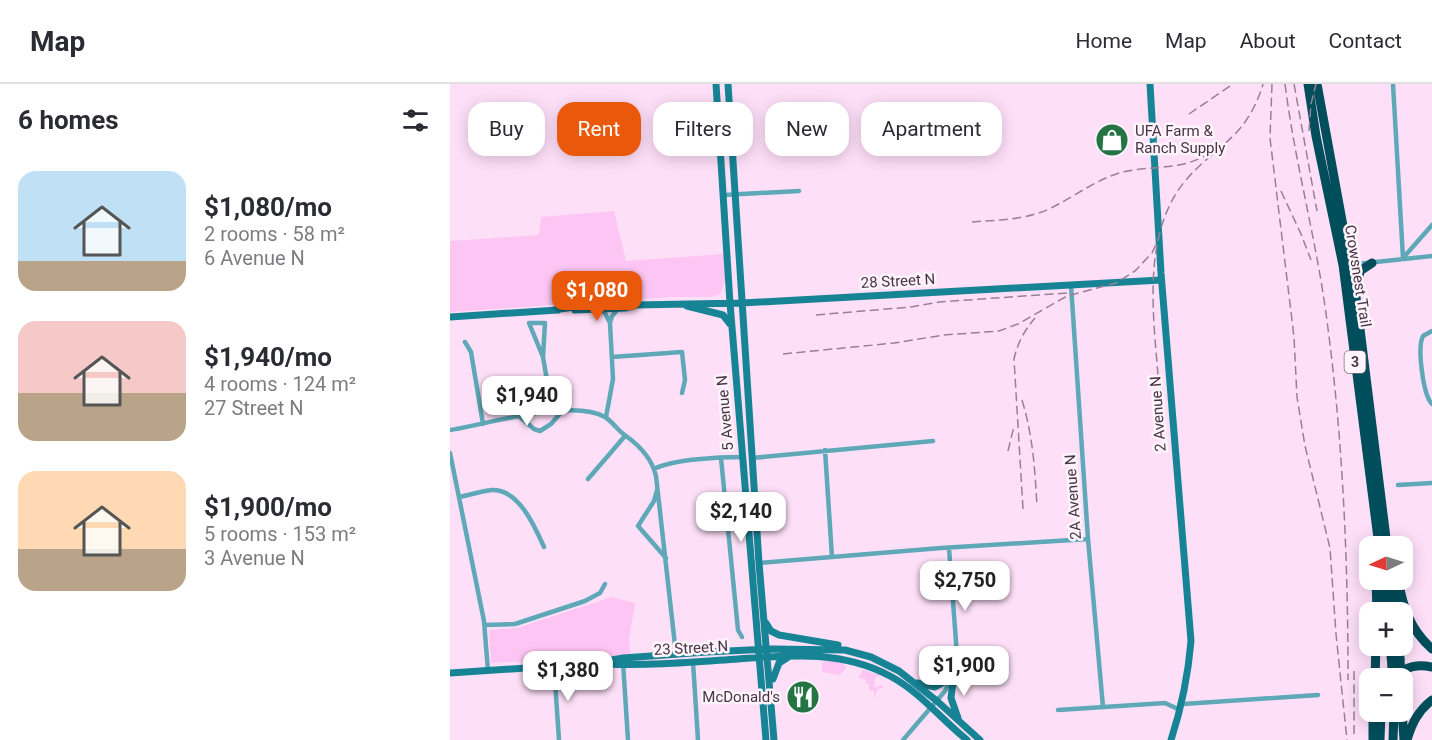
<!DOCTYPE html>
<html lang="en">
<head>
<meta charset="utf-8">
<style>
  :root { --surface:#fff; --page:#f7f7f7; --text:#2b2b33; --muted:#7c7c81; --line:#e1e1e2; --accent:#ea580c }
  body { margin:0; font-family:Roboto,sans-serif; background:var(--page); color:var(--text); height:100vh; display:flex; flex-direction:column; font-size:22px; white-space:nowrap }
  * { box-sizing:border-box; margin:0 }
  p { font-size:20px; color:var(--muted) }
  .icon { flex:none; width:33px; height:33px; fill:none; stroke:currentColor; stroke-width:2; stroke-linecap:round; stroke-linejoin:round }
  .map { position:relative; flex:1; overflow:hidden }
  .side { display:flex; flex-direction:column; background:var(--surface); width:450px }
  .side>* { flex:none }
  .hud { position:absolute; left:18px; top:18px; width:570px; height:54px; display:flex; gap:12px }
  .needle { width:39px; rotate:266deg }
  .controls { position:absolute; left:909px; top:452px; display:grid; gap:12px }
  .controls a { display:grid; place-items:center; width:54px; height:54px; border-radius:12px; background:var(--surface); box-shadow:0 3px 15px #0003; font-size:30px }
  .price { position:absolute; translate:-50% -51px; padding:0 14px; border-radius:12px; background:#fff; color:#222; font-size:20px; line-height:39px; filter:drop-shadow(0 2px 3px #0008) }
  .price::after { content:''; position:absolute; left:50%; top:36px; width:18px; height:14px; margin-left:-9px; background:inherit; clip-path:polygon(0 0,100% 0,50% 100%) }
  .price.on { background:var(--accent); color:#fff }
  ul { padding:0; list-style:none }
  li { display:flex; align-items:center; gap:18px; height:150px; padding:0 18px }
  li span { display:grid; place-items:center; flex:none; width:168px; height:120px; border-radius:18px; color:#555 }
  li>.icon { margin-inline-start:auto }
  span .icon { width:72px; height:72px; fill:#fffc; stroke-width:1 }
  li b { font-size:26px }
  h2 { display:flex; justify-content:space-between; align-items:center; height:72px; padding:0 18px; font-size:26px }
  .chip { padding:0 21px; border-radius:18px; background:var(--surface); box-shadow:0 3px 15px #0003; font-size:21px; line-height:54px }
  .chip.on { background:var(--accent); color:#fff }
  header { display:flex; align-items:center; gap:36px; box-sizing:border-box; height:84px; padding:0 30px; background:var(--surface); border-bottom:2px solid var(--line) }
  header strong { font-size:28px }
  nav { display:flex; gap:33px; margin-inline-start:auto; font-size:21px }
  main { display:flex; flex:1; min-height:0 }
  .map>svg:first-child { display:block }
  .green { fill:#fdc5f3 }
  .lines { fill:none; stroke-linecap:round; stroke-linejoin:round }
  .street { stroke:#5ea8b8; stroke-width:4.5 }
  .secondary { stroke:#178496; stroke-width:7 }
  .highway { stroke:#004e5b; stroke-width:9 }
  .rail { stroke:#988094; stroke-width:1.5; stroke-dasharray:9 4.5; stroke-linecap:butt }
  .highway-bridge { stroke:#004e5b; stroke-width:9 }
  .labels { text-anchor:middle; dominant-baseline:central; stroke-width:5; stroke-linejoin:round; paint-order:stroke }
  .shield { fill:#fef4fc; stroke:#7e6e7b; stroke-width:1.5 }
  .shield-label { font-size:14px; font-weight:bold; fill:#473444 }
  .poi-label { font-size:15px; fill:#473444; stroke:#fef4fc; text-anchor:start }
  .street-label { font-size:15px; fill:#473444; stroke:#fef4fc }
</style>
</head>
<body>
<header>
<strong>Map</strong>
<nav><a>Home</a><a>Map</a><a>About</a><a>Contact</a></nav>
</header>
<main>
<section class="side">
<h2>6 homes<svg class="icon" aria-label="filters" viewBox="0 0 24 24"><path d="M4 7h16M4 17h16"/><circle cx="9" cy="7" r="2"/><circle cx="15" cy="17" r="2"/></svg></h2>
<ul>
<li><span style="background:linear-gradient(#bfe0f5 75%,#b9a48a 0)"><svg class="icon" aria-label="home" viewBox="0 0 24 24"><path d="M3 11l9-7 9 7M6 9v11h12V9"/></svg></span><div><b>$1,080/mo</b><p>2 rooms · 58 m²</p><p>6 Avenue N</p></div></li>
<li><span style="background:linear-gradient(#f6c9c9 60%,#b9a48a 0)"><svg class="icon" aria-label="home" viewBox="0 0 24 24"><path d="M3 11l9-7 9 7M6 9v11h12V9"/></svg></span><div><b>$1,940/mo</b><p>4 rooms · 124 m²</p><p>27 Street N</p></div></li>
<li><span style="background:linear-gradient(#ffd9b3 65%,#b9a48a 0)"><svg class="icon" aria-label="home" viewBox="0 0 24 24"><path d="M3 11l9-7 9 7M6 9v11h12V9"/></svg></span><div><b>$1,900/mo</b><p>5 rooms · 153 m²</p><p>3 Avenue N</p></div></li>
</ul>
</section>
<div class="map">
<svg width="982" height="656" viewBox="0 0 982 656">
  <rect width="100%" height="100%" fill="#fedff8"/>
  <!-- green -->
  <path class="green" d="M164,127L176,177L274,170L275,197L270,210L262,213H222L0,228V157L89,151L91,133Z
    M162,513L185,519L179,556L181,571L41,579L39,546L67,544Z
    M378,576L393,579L396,584L390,591L372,588V579Z
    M413,586L430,591L425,594L424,604L432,601L433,603L427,606L424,614V607L419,606V600H416V595L408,594Z"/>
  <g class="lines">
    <!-- street -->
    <path class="street" d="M943,0L953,174
      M274,111L349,107
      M953,174L982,141
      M898,181L982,172
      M621,201L638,455L653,623
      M149,226L155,229L160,239
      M982,247L973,252C967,263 973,311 982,320
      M15,258L21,268L33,340
      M93,273L95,239H79L93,273L102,326
      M162,273L232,268L235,296L232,309
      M70,333L84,345L90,347L101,340L114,325
      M156,333L163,295L160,239L162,232L168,225
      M0,346C38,340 123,314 155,333C163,338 168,347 176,352C190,362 202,375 206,392L226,570
      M375,366L382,473
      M0,369L34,537L38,587
      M271,374L288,546L292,553
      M302,374L483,357
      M204,385C223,375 271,373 293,373
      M138,395L175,352
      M948,401L982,399
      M207,406L204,417L188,442L216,474
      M9,413C20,411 31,407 42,406C69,405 85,443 94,463
      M309,479L491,464L638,455
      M35,541L65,540L135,517L150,509L155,500
      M173,578L178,656
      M243,578L248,656
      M104,582L109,656
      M733,620L868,611
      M608,626L715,619L730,626
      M453,656L495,607L504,589L507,571L499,464"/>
    <!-- secondary -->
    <path class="secondary" d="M266,0L280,219L316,656
      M278,0L309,479L324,656
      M700,0L711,189L741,557C738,593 732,622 721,656
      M237,222L273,231L280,240
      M104,226C131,222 160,216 186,221L292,219L711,196
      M125,226L175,224L186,221
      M0,233L108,226
      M316,539L321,547L329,551L388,561
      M156,580C200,582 244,578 288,575C341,571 392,566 440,592C470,608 491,635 517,656
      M0,589L138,580L173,574L257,568L322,565L395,566L421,573L449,587L487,617L530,656
      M504,589L501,614L508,634
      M323,595L329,579L340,572
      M467,599L485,603L496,597L504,589"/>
    <!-- highway -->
    <path class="highway" d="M858,0L866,52L893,181L929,462
      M867,0L906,213L937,462
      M908,199L910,187L922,179
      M926,495L927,528
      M933,495L937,528
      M941,495L945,528
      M948,495C953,524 960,545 982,565
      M940,561L942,582
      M949,561L950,575
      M945,592C957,582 968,580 982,583
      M925,594L926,561
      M923,627V656
      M952,627L954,656
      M930,656L931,627
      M943,656L944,627
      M957,656C962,639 968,627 982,616"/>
    <!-- rail -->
    <path class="rail" d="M822,0L820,54L844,253L847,313L855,362L880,464L886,550L897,656
      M835,0C845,80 867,158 877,237C893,356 898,477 898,596
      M844,0L867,127
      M739,30L783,0
      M859,47L861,20L866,0
      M831,107L851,150L861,176
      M522,138C547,136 575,136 599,125C622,114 644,97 669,89C697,81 729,87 754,72
      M366,231L461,223L489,218L617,209
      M333,270L444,259L494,251L549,247L568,240L617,212L666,199L685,187L702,169L709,154
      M708,291C703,229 692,148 736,96C750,79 768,67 783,52C797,39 808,18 813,0
      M572,316C583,352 585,386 587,423
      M558,367L564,342
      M573,425L564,275C568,258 574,247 585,234
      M904,650V587"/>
    <!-- highway-bridge -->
    <path class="highway-bridge" d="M950,575L951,594
      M942,582L943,594"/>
  </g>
  <!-- icons -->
  <defs>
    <symbol id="shop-disc" viewBox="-11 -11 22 22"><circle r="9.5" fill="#257443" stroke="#fef4fc"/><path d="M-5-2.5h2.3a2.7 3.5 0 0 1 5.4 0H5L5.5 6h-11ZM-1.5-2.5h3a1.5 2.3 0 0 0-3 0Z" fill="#fff"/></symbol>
    <symbol id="restaurant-disc" viewBox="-11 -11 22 22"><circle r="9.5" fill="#257443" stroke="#fef4fc"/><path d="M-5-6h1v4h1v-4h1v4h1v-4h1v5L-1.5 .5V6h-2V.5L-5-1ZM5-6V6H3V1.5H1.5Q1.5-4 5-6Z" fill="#fff"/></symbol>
  </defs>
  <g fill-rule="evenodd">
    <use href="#shop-disc" x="643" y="37" width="38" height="38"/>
    <use href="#restaurant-disc" x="334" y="594" width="38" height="38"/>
  </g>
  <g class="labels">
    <!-- shield labels -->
    <rect class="shield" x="894.5" y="267" width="21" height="22" rx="4.5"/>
    <g class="shield-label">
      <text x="905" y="278">3</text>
    </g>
    <!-- poi labels -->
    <g class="poi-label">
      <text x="685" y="47">UFA Farm &amp;<tspan x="685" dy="17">Ranch Supply</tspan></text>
      <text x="330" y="613" text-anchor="end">McDonald's</text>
    </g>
    <!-- street labels -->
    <g class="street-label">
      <text transform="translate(908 192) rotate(81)">Crowsnest Trail</text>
      <text transform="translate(448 197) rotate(-3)">28 Street N</text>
      <text transform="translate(275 329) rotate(-95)">5 Avenue N</text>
      <text transform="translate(708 330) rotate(-94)">2 Avenue N</text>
      <text transform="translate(623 413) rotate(-94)">2A Avenue N</text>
      <text transform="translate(241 564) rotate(-3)">23 Street N</text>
    </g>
  </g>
</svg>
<div class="controls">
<a><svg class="needle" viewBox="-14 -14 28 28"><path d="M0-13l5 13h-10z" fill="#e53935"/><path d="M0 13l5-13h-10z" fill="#7c7c81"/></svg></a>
<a>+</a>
<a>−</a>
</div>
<b class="price on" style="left:147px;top:238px">$1,080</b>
<b class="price" style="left:77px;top:343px">$1,940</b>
<b class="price" style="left:291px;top:459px">$2,140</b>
<b class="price" style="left:515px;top:528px">$2,750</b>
<b class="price" style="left:514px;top:613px">$1,900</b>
<b class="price" style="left:118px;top:618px">$1,380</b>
<div class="hud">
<a class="chip">Buy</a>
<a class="chip on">Rent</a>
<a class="chip">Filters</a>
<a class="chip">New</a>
<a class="chip">Apartment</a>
</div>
</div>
</main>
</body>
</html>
